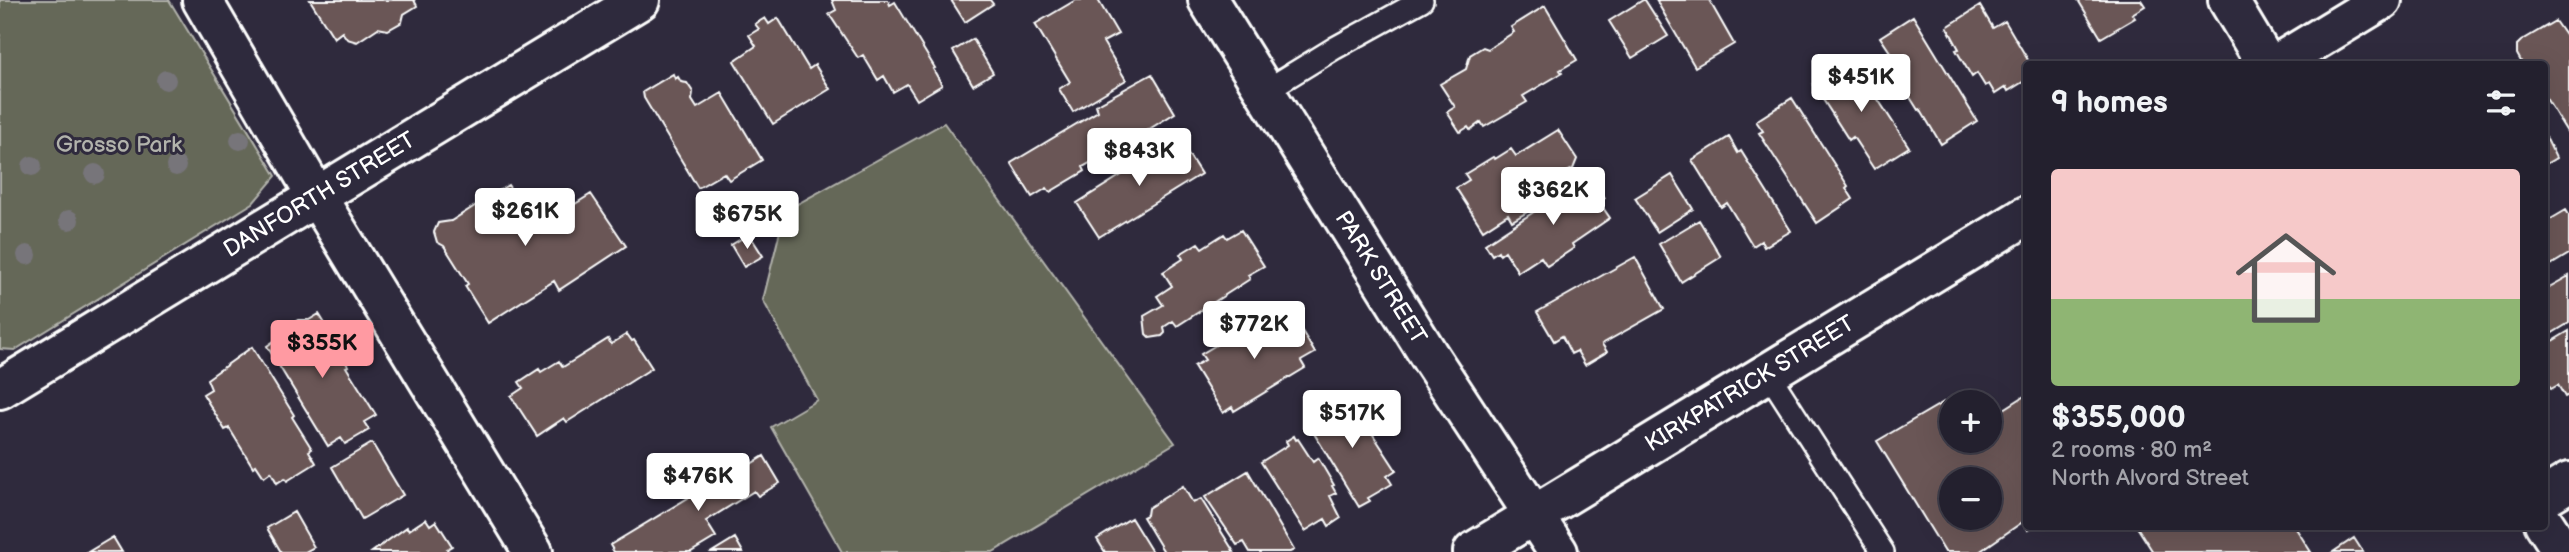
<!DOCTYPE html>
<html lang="en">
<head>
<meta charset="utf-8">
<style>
  :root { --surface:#23202e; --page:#2f2d3a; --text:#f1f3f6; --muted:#a3a3aa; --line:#403e4a; --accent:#ff9aa2 }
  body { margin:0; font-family:"Balsamiq Sans",sans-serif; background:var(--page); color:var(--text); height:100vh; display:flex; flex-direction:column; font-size:26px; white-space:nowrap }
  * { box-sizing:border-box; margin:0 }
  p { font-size:23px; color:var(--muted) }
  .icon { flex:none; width:38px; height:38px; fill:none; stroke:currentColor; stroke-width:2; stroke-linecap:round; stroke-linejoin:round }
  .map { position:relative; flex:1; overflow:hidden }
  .sheet { position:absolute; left:2023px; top:61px; width:525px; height:469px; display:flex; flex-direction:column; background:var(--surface); border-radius:7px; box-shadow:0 7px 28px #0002,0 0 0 2px var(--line) }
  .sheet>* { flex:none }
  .fabs { position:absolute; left:1939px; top:390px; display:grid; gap:14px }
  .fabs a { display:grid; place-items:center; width:63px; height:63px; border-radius:50%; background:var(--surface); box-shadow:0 7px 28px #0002,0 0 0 2px var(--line); font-size:35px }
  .price { position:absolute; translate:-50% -60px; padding:0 16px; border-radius:7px; background:#fff; color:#222; font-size:23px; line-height:46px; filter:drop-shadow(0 2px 4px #0008) }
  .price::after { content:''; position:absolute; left:50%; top:42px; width:21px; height:16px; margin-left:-10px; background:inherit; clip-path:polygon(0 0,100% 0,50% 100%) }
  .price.current { background:var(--accent); color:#111 }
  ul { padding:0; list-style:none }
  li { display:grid; align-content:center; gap:14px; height:371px; padding:0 28px }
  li+li { border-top:2px solid var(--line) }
  li span { display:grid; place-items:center; height:217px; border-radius:7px; color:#555 }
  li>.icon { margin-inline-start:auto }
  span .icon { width:126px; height:126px; fill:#fffc; stroke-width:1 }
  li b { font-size:30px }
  h2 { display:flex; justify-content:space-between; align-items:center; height:84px; padding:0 28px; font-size:30px }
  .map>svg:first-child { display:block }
  .green { fill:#656758; stroke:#b2b3ac; stroke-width:2 }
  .building { fill:#6a5757; stroke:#fff; stroke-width:2; fill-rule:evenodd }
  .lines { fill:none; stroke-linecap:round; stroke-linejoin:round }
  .lane-casing { stroke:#fff; stroke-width:26 }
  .street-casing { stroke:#fff; stroke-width:44 }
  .lane { stroke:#2f2a3d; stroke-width:21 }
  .street { stroke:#2f2a3d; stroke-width:38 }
  .tree { fill:#77757a }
  .labels { text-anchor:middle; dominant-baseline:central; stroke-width:6; stroke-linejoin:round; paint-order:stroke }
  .park-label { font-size:23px; fill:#b2b3ac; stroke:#2f2a3d }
  .street-label { font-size:23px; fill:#fff; stroke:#2f2a3d }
</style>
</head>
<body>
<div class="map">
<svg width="2569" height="552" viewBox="0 0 2569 552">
  <rect width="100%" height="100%" fill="#2f2a3d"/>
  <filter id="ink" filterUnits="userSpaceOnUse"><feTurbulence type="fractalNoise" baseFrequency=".0143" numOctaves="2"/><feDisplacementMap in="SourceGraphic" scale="14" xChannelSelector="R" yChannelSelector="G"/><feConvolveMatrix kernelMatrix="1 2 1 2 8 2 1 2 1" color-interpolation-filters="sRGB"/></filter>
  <g filter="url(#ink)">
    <!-- green -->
    <path class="green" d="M0,0H169L276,176L253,203L15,350L0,349Z
      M944,123L1175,443L993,552H842L771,427L817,400L763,300L785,211Z"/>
    <!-- building -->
    <path class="building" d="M310,0H414L417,6L404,14L402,22L388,30L378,28L357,42L347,39L342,32L334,38Z
      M888,0L890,5L895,2L935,68L933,69L942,85L917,100L907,84L893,92L884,76L878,80L863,55L858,58L829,14L836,10L832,0Z
      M951,0H990L993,4L965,22Z
      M1076,0H1098L1118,34L1103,42L1126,80L1073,112L1059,89L1070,82L1035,24Z
      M1643,0H1645L1668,36L1632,58L1609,21Z
      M1656,0H1709L1734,44L1695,67Z
      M2078,0H2141L2145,6L2132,14L2135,18L2101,38Z
      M1545,6L1577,60L1560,70L1562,73L1523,96L1527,102L1484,127L1481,122L1470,130L1468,127L1460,132L1447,112L1455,107L1440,84L1466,69L1470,55L1483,47L1488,49L1514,32L1511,27Z
      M1980,6L1993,28L2005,21L2031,65H2026V80L2008,91L2006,87L1995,94L1989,84L1985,86L1977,73L1972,77L1956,50L1959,49L1947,27Z
      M1913,16L1977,121L1941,144L1920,109L1918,110L1908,94L1904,96L1886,67L1896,61L1880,37Z
      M765,18L769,24L778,18L809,69L815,65L830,89L773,124L734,61L756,46L749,35L759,29L755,24Z
      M2555,21L2569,41V135L2544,95V65H2523L2517,54V45L2521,41Z
      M973,39L993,73L973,85L953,51Z
      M1851,58L1909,147L1874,169L1853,137L1849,140L1813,84Z
      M673,74L675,79L678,77L681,82L687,83L693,92L692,100L697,108L722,93L762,160L729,180L724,173L698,188L644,98L643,92Z
      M1152,74L1175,113L1127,143L1131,149L1107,164L1102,156L1083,167L1085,171L1050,192L1047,188L1032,197L1011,163L1098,111L1096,105Z
      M1792,98L1848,186L1846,188L1853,199L1817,223L1759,133L1763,131L1756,121Z
      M1558,130L1577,159L1573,169L1567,172L1570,177L1525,205L1529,211L1512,221L1508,214L1483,230L1456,188L1469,180L1465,174L1493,157L1495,159L1511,149L1516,156Z
      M2544,133L2556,158L2544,165Z
      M1729,137L1738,153L1741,151L1791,231L1764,247L1761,241L1753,246L1727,203L1721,207L1692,160Z
      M1180,141L1201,174L1099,237L1077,203L1171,144L1172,146Z
      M1590,175L1605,198L1599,202L1610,218L1572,244L1574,248L1547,266L1541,257L1518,272L1505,251L1500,255L1498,251L1492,255L1485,244Z
      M1672,175L1693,209L1657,232L1635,198Z
      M508,185L515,195L517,193L520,198L528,200L532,207L538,203L546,204L554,217L591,194L626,246L559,290L554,281L488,323L465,286L468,284L444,246L437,242L434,232L438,223L451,221Z
      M2566,210L2569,215V254L2544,269V223Z
      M1699,220L1721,257L1681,282L1659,244Z
      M1241,230L1264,266L1248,275L1250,279L1177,326L1173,321L1164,327L1165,333L1162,336L1150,338L1146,334L1144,316L1163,305L1157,296L1172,286L1163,272L1183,259L1180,254L1198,243L1202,248L1224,234L1227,238Z
      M749,234L763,256L744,267L731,245Z
      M1635,257L1664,309L1602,344L1607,352L1585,365L1577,351L1571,354L1562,336L1554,341L1537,312Z
      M2569,276V323L2544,338V290Z
      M1290,311L1315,353L1301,361L1305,368L1234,411L1232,407L1223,413L1194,366L1205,360L1201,354L1272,312L1276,319Z
      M319,314L336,341L334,342L348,366L346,367L376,415L364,422L369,430L345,444L341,438L328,446L267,346L281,336L284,329L298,320H309Z
      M2569,331V395L2565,397L2558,385L2551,389L2544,379V346Z
      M627,334L632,341L634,340L652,368L567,422L564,418L537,436L511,396L523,388L519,382L539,369L541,372L559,361L563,367L608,339L611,344Z
      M252,347L294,415L292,417L312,449L309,451L316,463L287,481L285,478L277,483L271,472L264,477L256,465L253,467L229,428L225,430L203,394L211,389L207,379Z
      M2026,395V527H2033L2028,530L2024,521L1979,552H1945L1877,441L1949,399L1952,402L1951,441H1990V418ZM1951,480H1990V518H1951Z
      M1347,397L1368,431L1370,430L1396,470L1387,476L1392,484L1368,498L1370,501L1359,507L1307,422L1318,416L1314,410L1330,400L1334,405Z
      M1294,436L1296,440L1298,439L1313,462L1318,458L1334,485L1332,486L1336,493L1330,496L1341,518L1329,526L1325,519L1305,531L1261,462L1288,445L1286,441Z
      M372,443L403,495L362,519L332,467Z
      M764,456L780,483L758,496L754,491L706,521L716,537L691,552H614L610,545L731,472L733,475Z
      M1248,471L1294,550L1290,552H1250L1244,542L1237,545L1205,497Z
      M1183,486L1193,503L1201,499L1234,552H1164L1143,517L1147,515L1148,508Z
      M294,512L314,547L305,552H281L267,528Z
      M1131,518L1152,552H1105L1097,539Z
      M426,519L430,525L436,521L452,546L447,549L449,552H372L407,527L409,530Z
      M2137,527H2295L2311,552H2153Z
      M113,537L122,552H88Z
      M735,538L743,552H712Z
      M2354,538L2363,552H2333Z"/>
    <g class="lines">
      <defs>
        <path id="lane" d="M1265,91L1335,48L1422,0
          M1768,373L1883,552"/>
        <g id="street">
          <path d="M202,0L317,197L533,552"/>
          <path id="s1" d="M1208,0L1430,357L1558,552"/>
          <path d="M2228,0L2267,65"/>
          <path d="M2275,65L2382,0"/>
          <path id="s2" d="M0,389L640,0"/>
          <path d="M2544,497L2569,482"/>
          <path d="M2544,523L2563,552"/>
          <path id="s3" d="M1473,552L2026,216"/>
        </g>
      </defs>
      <!-- lane casing -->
      <use href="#lane" class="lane-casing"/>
      <!-- street casing -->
      <use href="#street" class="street-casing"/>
      <!-- lane -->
      <use href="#lane" class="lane"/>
      <!-- street -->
      <use href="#street" class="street"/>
    </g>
    <!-- trees -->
    <g class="tree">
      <circle cx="166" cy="80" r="10"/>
      <circle cx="240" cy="140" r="10"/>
      <circle cx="32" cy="166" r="10"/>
      <circle cx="176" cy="166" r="10"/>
      <circle cx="95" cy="174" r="10"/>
      <circle cx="69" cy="220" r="10"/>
      <circle cx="27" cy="255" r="10"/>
    </g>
  </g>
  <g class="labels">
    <!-- park labels -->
    <g class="park-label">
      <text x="119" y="145">Grosso Park</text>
    </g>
    <!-- street labels -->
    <g class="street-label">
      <text stroke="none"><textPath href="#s2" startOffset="374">DANFORTH STREET</textPath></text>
      <text stroke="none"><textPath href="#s1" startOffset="327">PARK STREET</textPath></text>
      <text stroke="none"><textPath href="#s3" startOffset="324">KIRKPATRICK STREET</textPath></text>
    </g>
  </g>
</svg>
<div class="fabs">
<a>+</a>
<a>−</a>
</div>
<b class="price" style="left:1861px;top:114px">$451K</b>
<b class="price" style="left:1139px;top:188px">$843K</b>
<b class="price" style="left:1553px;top:227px">$362K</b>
<b class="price" style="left:525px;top:248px">$261K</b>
<b class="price" style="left:747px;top:251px">$675K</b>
<b class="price" style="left:1254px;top:361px">$772K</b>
<b class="price current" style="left:322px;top:380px">$355K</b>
<b class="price" style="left:1352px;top:450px">$517K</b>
<b class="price" style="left:698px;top:513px">$476K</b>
<section class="sheet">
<h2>9 homes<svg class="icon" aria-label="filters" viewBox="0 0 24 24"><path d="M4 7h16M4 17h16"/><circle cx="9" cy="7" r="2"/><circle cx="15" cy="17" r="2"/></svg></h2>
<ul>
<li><span style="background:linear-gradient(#f6c9c9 60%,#8fb573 0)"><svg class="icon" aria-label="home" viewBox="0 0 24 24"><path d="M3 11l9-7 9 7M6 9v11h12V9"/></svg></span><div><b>$355,000</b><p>2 rooms · 80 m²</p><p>North Alvord Street</p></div></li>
</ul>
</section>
</div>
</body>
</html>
